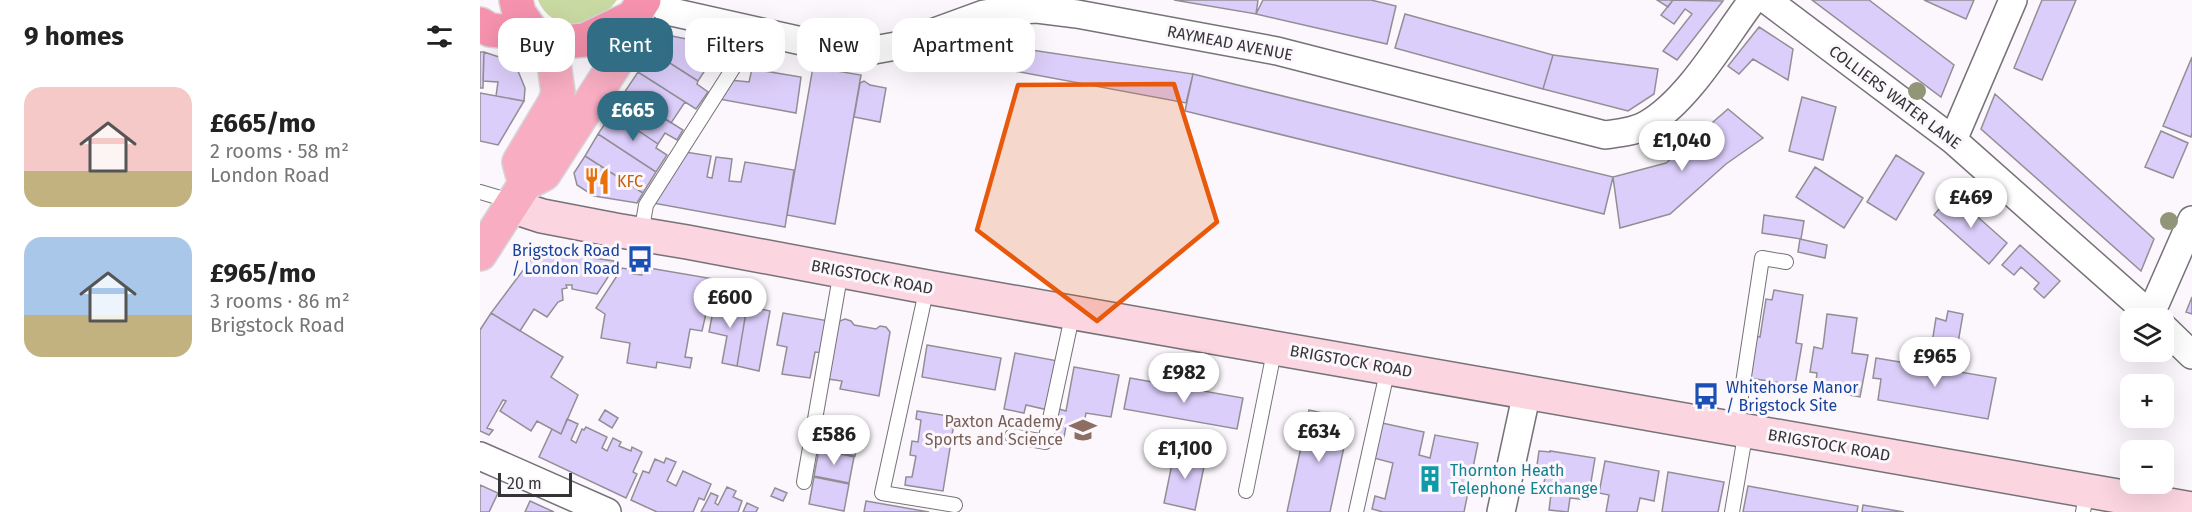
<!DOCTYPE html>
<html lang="en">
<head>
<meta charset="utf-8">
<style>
  :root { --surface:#fff; --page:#f2f2f2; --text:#222; --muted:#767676; --accent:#316d85 }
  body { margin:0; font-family:"Fira Sans",sans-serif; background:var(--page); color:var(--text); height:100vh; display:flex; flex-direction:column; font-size:22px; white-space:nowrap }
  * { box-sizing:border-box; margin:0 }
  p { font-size:20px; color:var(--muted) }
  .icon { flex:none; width:33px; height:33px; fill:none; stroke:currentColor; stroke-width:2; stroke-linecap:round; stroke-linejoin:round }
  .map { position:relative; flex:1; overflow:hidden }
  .drawer { display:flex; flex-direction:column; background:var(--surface); width:480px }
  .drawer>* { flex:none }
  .top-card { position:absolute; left:18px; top:18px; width:570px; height:54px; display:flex; gap:12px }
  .tools { position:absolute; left:1640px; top:308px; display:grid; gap:12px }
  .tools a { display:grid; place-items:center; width:54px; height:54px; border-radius:12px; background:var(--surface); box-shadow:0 6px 24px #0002; font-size:30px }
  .scale { position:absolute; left:18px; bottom:15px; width:74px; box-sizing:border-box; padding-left:6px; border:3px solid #343335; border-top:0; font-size:16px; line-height:21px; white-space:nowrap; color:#343335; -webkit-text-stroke:4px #fbf7fc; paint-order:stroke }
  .price { position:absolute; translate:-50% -51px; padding:0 14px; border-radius:21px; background:#fff; color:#222; font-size:20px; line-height:39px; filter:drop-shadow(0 2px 3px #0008) }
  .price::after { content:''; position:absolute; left:50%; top:36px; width:18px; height:14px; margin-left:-9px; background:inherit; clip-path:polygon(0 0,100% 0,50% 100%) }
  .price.active { background:var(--accent); color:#fff }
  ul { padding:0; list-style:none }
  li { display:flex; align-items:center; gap:18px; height:150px; padding:0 24px }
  li span { display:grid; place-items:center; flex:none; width:168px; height:120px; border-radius:18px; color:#555 }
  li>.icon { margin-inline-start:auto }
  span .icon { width:72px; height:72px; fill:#fffc; stroke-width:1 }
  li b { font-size:26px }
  h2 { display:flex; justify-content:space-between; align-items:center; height:72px; padding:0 24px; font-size:26px }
  .pill { padding:0 21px; border-radius:18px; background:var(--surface); box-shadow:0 6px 24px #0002; font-size:21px; line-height:54px }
  .pill.active { background:var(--accent); color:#fff }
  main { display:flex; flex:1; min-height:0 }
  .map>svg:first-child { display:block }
  .green { fill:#c9d9a2 }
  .building { fill:#dccefa; stroke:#918f95; stroke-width:1.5 }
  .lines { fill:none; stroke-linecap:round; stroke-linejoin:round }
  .service-casing { stroke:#767277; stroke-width:16 }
  .minor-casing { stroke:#767277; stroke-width:30 }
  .secondary-casing { stroke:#767277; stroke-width:36 }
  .primary-casing { stroke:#d6d6d7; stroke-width:36 }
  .trunk-casing { stroke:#d6d6d7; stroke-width:36 }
  .service { stroke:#fff; stroke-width:14 }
  .minor { stroke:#fff; stroke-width:27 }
  .secondary { stroke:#fbd6e1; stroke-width:33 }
  .primary { stroke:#f8adc2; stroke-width:33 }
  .trunk { stroke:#f692ae; stroke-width:33 }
  .tree { fill:#919679 }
  .marked { fill:#e8590c; fill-opacity:0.2; stroke:#e8590c; stroke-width:4.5; stroke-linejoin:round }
  .labels { text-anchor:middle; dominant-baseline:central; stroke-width:6; stroke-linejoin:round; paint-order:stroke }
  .street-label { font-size:16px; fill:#343335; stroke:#fbf7fc }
  .food-label { font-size:16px; fill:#c56008; stroke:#fbf7fc; text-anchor:start }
  .transit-label { font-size:16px; fill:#164399; stroke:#fbf7fc; text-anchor:end }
  .education-label { font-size:16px; fill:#785e54; stroke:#fbf7fc; text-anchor:end }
  .culture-label { font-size:16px; fill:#0d838f; stroke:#fbf7fc; text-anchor:start }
</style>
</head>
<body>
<main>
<section class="drawer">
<h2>9 homes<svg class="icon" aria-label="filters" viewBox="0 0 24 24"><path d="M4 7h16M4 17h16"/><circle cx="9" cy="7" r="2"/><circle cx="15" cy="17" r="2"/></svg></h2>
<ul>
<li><span style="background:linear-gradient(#f6c9c9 70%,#c2b280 0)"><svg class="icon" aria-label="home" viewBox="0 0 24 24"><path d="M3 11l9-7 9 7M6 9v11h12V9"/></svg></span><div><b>£665/mo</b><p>2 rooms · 58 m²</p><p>London Road</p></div></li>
<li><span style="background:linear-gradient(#a9c7e8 65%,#c2b280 0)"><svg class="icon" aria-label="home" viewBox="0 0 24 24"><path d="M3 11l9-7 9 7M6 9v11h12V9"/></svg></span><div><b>£965/mo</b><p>3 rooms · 86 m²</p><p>Brigstock Road</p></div></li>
</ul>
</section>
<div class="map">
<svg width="1712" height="512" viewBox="0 0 1712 512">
  <rect width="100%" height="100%" fill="#fbf7fc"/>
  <!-- green -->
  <path class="green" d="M58,0H137C130,9 120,21 108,24C88,30 65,19 58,0Z"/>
  <!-- building -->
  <path class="building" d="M694,0H778L776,14Z
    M783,0H891L916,6L907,44L776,14Z
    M1177,0H1193L1188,7Z
    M1193,0L1243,1L1197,60L1183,51L1212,14L1205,9L1194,24L1181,15Z
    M1332,0H1389L1474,65L1461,97Z
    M1444,0H1494L1486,19Z
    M1562,0H1596L1562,80L1534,68Z
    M925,14L1073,55L1063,89L915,48Z
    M1279,27L1313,49L1308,80L1273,59L1259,74L1248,66Z
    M187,35L241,46L218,81L171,51L179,38Z
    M525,46L713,74L706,103L502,65V49Z
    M171,51L218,81L217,84L228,92L216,109L158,72Z
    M0,52H4L3,88H0Z
    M4,52L25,59L38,71L45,88L44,101L16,96L18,82L3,81Z
    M1073,55L1178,69L1174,94L1148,111L1063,89Z
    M1712,57V133L1711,137L1683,126Z
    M333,67L381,75L355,224L307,215Z
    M272,69L321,77L316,113L239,99L250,80L269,82Z
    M158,72L205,102L191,123L144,93Z
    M713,74L1133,177L1124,214L705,111Z
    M384,81L390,85L406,88L400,122L374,117L380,83Z
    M0,93L44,101L18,145L0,141Z
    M144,93L203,130L197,140L185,133L178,144L132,113Z
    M1515,94L1674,239L1661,271L1501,129Z
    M1322,97L1356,107L1343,160L1309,151Z
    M1248,109L1283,138L1246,164L1190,214L1140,228L1133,177L1186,163Z
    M132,113L178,144L176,148L187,155L176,172L118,134Z
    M1681,131L1708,143L1693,178L1665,167Z
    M118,134L176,172L163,193L105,156Z
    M205,152L231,156L227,177L232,178L236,157L252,159L249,181L261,182L265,162L314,170L305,227L173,203Z
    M1416,155L1444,173L1416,220L1387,202Z
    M105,156L163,193L157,203L114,196L97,185L94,173Z
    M1335,167L1383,198L1364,228L1316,197Z
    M1472,194L1527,243L1509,264L1454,215Z
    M1284,215L1324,221L1321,239L1282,233Z
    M1320,239L1347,245L1345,258L1318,252Z
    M1540,245L1580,281L1564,298L1554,289L1559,283L1541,267L1534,275L1522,265Z
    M72,252L134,261L132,271L117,294L92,289V285H86L87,288L82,289L83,300L78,302L67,317L54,309L40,331L11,313L50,261L57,256Z
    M163,267L234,279L222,331L210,329L205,357L212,358L210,368L177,362L176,368L147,363L150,343L121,338L125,314L116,308L142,268L153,270V274L162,275Z
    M1294,290L1323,295L1316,343L1322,344L1315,385L1269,378L1276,336L1280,337L1286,299L1292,300Z
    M1712,297V314L1706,312Z
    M243,302L267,306L257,366L242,363L247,336L229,332L234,306L242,308Z
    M267,306L290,311L279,371L257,366Z
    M1468,311L1483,314L1474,366L1449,362L1456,318L1466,321Z
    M11,313L83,357L71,377L98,395L81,434L57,421L51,431L20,411L26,401L23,400L7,428L13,430L9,435L0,431V330Z
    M303,313L349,321L344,353L335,352L330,378L302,374L307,347L297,345Z
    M1347,314L1377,318L1372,353L1388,355L1380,397L1335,389L1337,373L1330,372L1334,347L1342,349L1343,347Z
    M365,319L371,321L374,325L396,329L400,326L406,327L410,332L399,396L360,389L362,381L348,379L357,322Z
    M447,345L521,358L515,390L442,377Z
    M535,353L578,361L568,410L546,405L544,413L524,409Z
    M1396,358L1516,378L1508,419L1398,400L1401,379L1393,378Z
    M594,367L639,375L631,417L606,413L603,428L586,426L583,443L572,441L579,409L586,411Z
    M650,378L763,398L757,429L644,409Z
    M125,410L138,418L132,428L119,420Z
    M829,410L870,419L850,512H807Z
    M437,411L475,417L463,491L425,485L426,477H432L436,456L430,455L432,441L438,442L441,420L436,419Z
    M87,419L98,424L91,440L96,443L102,429L104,430L106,427L127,437L122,448L127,451L133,438L141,442L139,446L151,451L152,447L162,452L153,472L157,474L146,498L59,457L72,429L81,434Z
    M345,422L380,429L375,456L340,448Z
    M902,423L944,432L939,455L950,458L955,435L998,443L984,512H903L892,509L895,496L905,499L913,463L894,458Z
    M339,449L374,457L369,483L334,476Z
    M703,451L726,457L715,510L684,503L694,454L701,456Z
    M1059,451L1070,452V451L1115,458L1108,500L1090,498L1088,512L1069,510L1071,494L1062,492L1066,473L1056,472Z
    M186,458L196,462L187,481L196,486L203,471L231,484L224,500L219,498L213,512H177L151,500L163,471L169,473L175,459L184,463Z
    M1125,461L1179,471L1174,501L1160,498L1157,512H1126L1129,495L1119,493Z
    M1188,472L1244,482L1238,512H1182Z
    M334,477L369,484L364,511L329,504Z
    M0,485L18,493L9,512H0Z
    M1268,486L1378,506L1377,512H1263Z
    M247,487L256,491L253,497L262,501L258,512H221L231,493L238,496L235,503L238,505Z
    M295,488L307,493L303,501L291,496Z
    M50,501L74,512H45Z
    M386,501L449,512H384Z
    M267,503L278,508L276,512H263Z
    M1383,505L1424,512H1382Z"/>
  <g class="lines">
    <defs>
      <path id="service" d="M0,192L34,202
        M161,234L166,205L264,51L270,31
        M447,287L402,493L475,505
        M1256,429L1282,258L1306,262
        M532,436L565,442L593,312
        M324,482L361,271
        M766,491L795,347
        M876,512L908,368
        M1252,512L1266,430
        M1603,512L1607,490"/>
      <path id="minor" d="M174,0L192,12L362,50L383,52L416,46L504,14L525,11L557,9L597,14L797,51L1125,135C1139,133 1154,132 1166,125C1207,102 1241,43 1269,5L1270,0
        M1287,0L1473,140L1674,318
        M1473,140L1533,0
        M1669,313L1676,302L1712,220
        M1683,327L1712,355
        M0,456L127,512
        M1021,512L1047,392"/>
      <path id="secondary" d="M31,206L62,216L135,230L207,242L447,287L1712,509"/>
      <path id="primary" d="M45,184L39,162L75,102L78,92L71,43
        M0,254L45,184L64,174L140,56L153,17"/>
      <path id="trunk" d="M36,0L39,13L54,34
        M0,24L10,30L54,34L71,43L105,40L153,17L164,0"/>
    </defs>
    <!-- service casing -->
    <use href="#service" class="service-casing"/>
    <!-- minor casing -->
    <use href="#minor" class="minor-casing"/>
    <!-- secondary casing -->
    <use href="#secondary" class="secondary-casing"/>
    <!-- primary casing -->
    <use href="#primary" class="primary-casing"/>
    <!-- trunk casing -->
    <use href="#trunk" class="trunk-casing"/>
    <!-- service -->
    <use href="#service" class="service"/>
    <!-- minor -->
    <use href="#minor" class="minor"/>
    <!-- secondary -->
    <use href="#secondary" class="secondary"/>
    <!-- primary -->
    <use href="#primary" class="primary"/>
    <!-- trunk -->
    <use href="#trunk" class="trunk"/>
  </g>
  <!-- trees -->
  <g class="tree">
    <circle cx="1437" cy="91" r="9"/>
    <circle cx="1689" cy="221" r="9"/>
  </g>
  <!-- marked area -->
  <path class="marked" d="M694,84L737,222L617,321L497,230L538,85Z"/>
  <!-- icons -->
  <defs>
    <symbol id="restaurant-bare" viewBox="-9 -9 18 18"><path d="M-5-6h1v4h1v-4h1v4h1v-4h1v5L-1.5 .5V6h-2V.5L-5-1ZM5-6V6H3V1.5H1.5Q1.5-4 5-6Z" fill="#e8710a" stroke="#fbf7fc" stroke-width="2.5" paint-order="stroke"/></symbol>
    <symbol id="bus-bare" viewBox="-9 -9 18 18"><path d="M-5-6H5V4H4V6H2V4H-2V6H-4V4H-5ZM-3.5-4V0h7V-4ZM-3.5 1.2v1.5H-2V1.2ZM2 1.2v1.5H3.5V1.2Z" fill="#1a4fb4" stroke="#fbf7fc" stroke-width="2.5" paint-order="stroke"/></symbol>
    <symbol id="school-bare" viewBox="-9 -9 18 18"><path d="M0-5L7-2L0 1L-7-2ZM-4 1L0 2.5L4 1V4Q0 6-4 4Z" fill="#8d6e63" stroke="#fbf7fc" stroke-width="2.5" paint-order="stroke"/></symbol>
    <symbol id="building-bare" viewBox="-9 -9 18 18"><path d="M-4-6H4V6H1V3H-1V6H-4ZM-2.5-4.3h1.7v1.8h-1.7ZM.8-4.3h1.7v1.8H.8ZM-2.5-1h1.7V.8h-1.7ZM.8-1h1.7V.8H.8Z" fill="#0f9aa8" stroke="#fbf7fc" stroke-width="2.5" paint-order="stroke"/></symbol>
  </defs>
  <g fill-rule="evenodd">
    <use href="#restaurant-bare" x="98" y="162" width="38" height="38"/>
    <use href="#bus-bare" x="141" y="240" width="38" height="38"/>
    <use href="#bus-bare" x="1207" y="377" width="38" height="38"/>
    <use href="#school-bare" x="584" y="411" width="38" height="38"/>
    <use href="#building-bare" x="931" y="460" width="38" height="38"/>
  </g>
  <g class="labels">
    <!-- street labels -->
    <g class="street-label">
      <text transform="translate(750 43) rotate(11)">RAYMEAD AVENUE</text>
      <text transform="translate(1415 97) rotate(37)">COLLIERS WATER LANE</text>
      <text transform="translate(392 277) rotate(11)">BRIGSTOCK ROAD</text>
      <text transform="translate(871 361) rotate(10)">BRIGSTOCK ROAD</text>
      <text transform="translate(1349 445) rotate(10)">BRIGSTOCK ROAD</text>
    </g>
    <!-- food labels -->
    <g class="food-label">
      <text x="137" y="181">KFC</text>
    </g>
    <!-- transit labels -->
    <g class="transit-label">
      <text x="140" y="250">Brigstock Road<tspan x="140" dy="18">/ London Road</tspan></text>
      <text x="1246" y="387" text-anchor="start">Whitehorse Manor<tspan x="1246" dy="18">/ Brigstock Site</tspan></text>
    </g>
    <!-- education labels -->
    <g class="education-label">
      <text x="583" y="421">Paxton Academy<tspan x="583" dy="18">Sports and Science</tspan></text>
    </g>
    <!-- culture labels -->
    <g class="culture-label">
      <text x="970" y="470">Thornton Heath<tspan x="970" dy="18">Telephone Exchange</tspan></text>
    </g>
  </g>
</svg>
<div class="tools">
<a><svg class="icon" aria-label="layers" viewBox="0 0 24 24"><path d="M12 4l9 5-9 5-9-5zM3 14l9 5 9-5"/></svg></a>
<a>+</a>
<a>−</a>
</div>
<div class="scale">20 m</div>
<b class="price active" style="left:153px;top:142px">£665</b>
<b class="price" style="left:1202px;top:172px">£1,040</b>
<b class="price" style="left:1491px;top:229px">£469</b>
<b class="price" style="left:250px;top:329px">£600</b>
<b class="price" style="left:1455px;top:388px">£965</b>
<b class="price" style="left:704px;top:404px">£982</b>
<b class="price" style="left:839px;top:463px">£634</b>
<b class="price" style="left:354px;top:466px">£586</b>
<b class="price" style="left:705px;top:480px">£1,100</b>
<div class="top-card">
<a class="pill">Buy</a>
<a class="pill active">Rent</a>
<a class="pill">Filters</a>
<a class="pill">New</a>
<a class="pill">Apartment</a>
</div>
</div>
</main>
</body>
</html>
